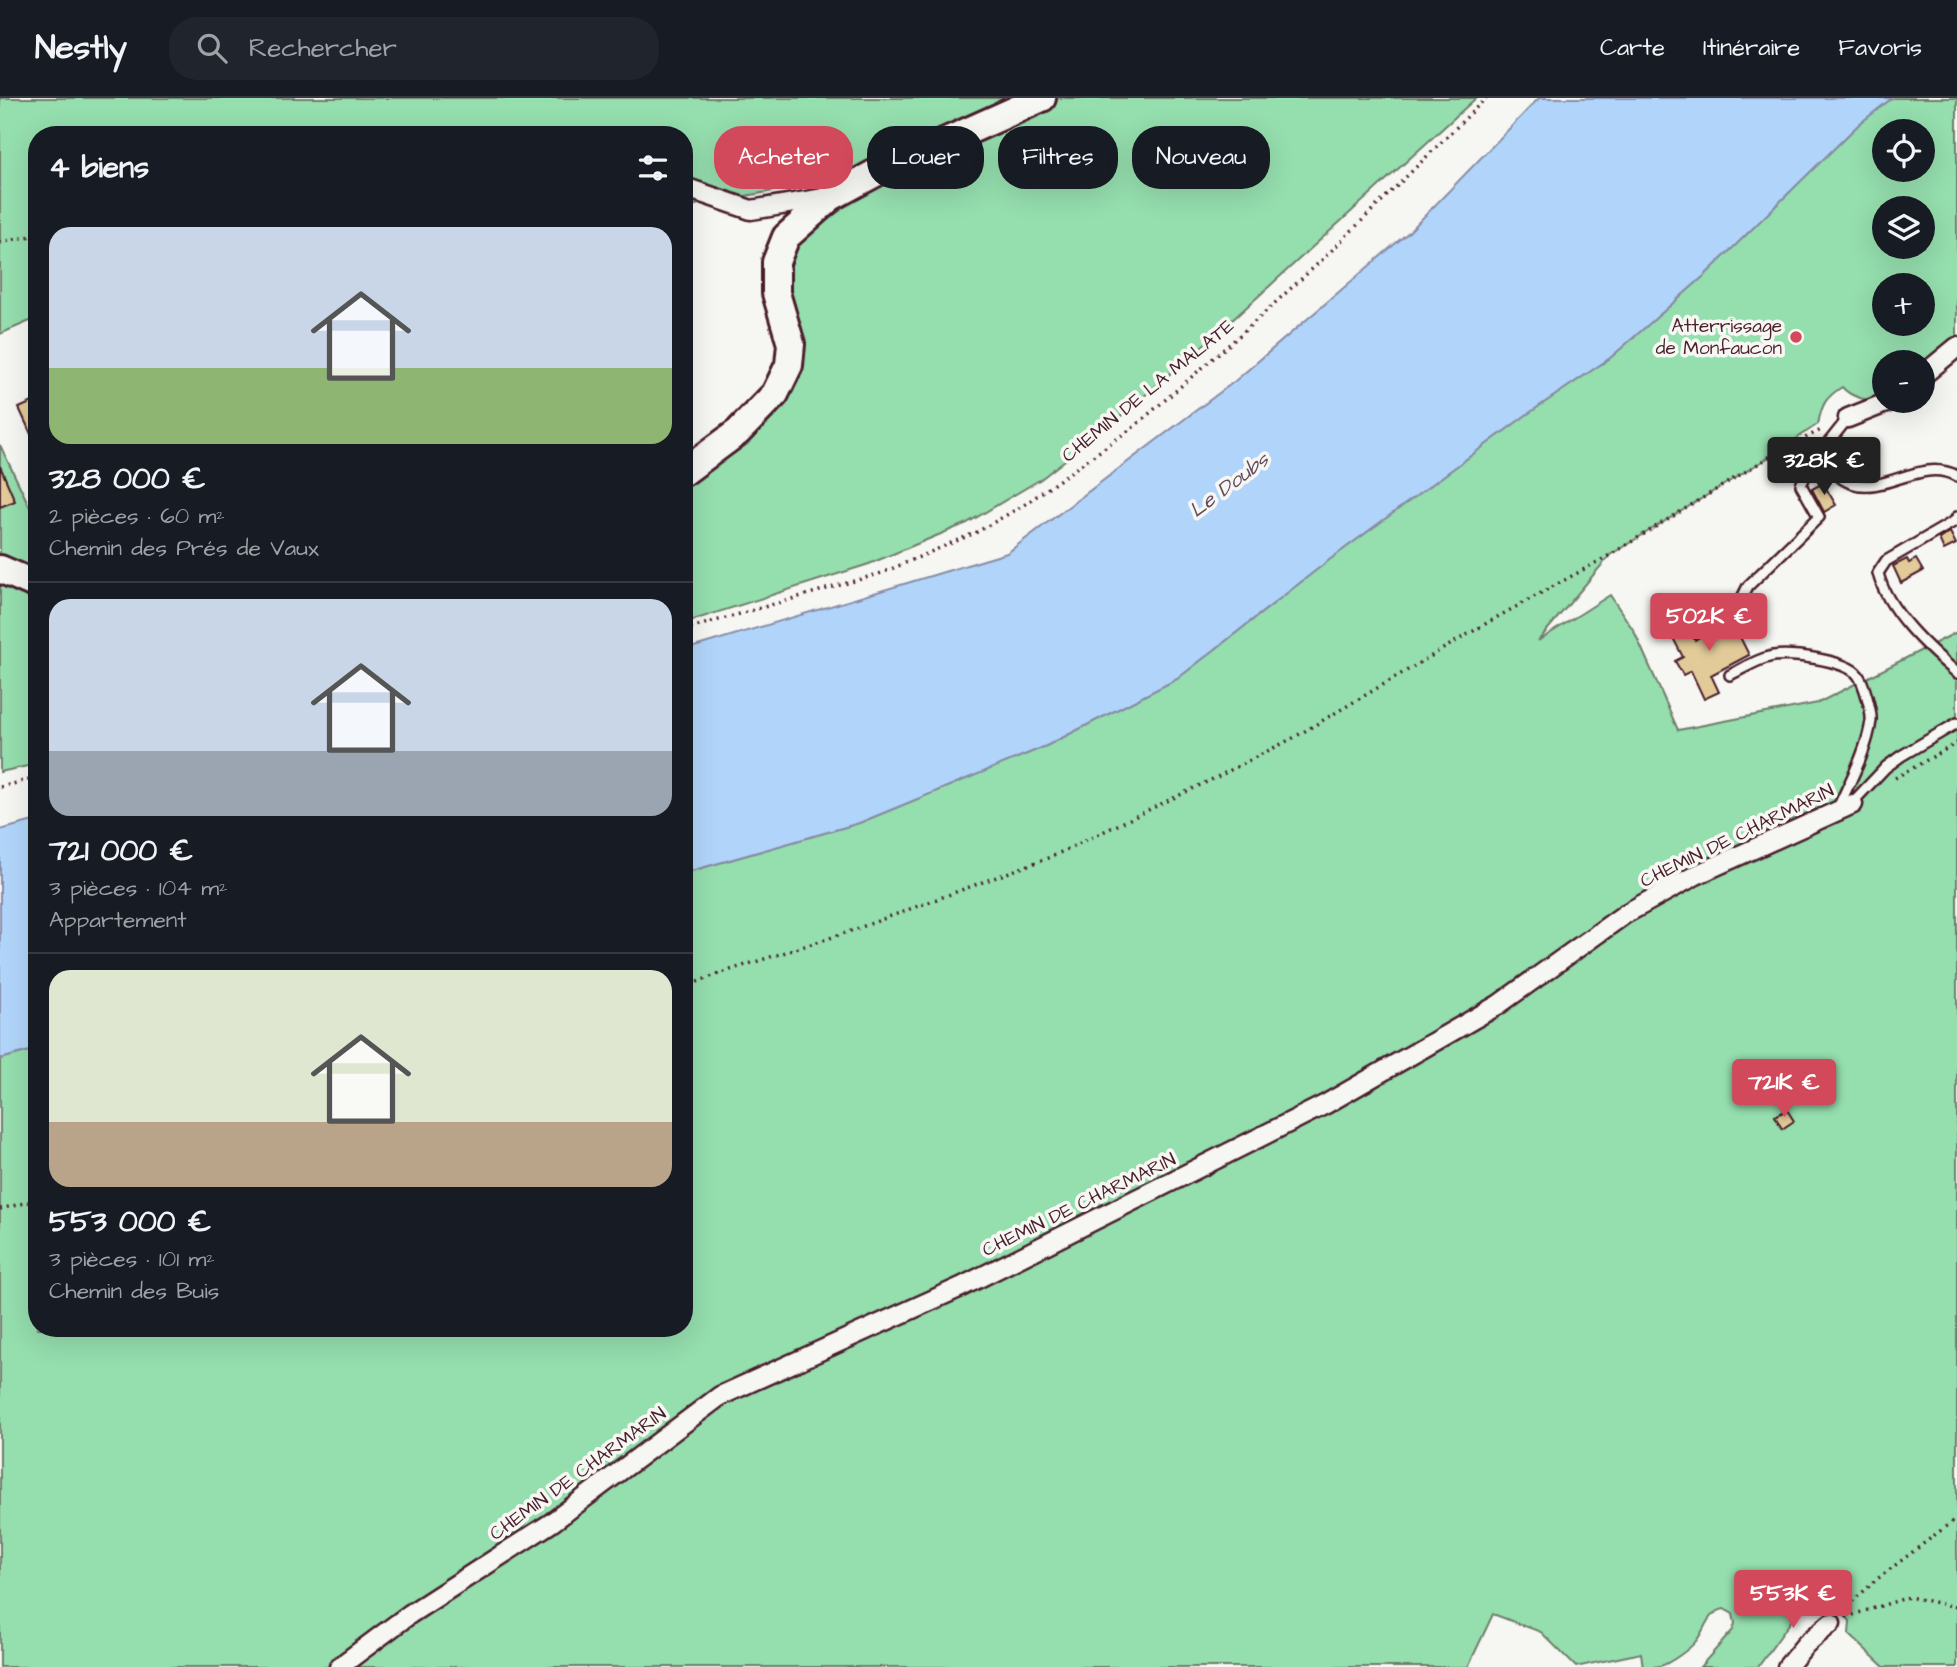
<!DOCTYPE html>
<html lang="fr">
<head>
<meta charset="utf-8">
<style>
  :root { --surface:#171b24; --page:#20242c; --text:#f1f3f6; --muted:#9ea1a6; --line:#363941; --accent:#d1495b }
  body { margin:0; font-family:"Architects Daughter",sans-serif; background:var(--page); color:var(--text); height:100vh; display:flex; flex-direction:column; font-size:26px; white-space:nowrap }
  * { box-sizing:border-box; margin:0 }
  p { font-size:23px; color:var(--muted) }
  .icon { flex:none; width:38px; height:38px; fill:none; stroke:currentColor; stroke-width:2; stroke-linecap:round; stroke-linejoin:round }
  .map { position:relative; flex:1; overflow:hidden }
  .details { position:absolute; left:28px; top:28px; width:665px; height:1211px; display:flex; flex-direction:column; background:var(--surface); border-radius:28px; box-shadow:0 7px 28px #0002 }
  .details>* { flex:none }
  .banner { position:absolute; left:714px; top:28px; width:665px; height:63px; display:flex; gap:14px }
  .buttons { position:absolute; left:1872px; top:21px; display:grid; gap:14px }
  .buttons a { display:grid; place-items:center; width:63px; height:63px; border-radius:50%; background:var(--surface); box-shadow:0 7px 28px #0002; font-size:35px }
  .price { position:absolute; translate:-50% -60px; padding:0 16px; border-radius:7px; background:var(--accent); color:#fff; font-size:23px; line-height:46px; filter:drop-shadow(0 2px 4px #0008) }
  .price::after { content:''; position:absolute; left:50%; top:42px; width:21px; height:16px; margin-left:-10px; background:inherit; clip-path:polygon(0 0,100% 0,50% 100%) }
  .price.selected { background:#222; color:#fff }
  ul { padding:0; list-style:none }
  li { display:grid; align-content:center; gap:14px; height:371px; padding:0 21px }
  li+li { border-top:2px solid var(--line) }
  li span { display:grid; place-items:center; height:217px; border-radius:21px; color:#555 }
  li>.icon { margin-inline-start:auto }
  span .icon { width:126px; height:126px; fill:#fffc; stroke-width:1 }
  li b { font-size:30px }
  h2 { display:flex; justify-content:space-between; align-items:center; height:84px; padding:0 21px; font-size:30px }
  .chip { padding:0 24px; border-radius:28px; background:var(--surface); box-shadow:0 7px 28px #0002; font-size:24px; line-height:63px }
  .chip.selected { background:var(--accent); color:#fff }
  header { display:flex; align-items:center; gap:42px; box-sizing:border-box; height:98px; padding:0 35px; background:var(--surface); border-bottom:2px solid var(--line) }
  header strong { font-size:33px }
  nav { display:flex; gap:38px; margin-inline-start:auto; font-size:24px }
  .search { width:490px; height:63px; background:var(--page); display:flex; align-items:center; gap:18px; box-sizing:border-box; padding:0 24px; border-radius:28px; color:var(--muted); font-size:26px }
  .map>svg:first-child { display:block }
  .green { fill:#95deae; stroke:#707e6c; stroke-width:2; fill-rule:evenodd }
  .water { fill:#b1d5fa; stroke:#888ca7; stroke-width:2 }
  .building { fill:#e2ca99; stroke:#4a1f2b; stroke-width:2 }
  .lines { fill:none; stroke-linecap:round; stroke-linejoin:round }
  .lane-casing { stroke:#4a1f2b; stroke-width:14 }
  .street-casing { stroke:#4a1f2b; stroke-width:23 }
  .secondary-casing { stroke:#4a1f2b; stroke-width:32 }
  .path { stroke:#4a1f2b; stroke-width:3.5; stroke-dasharray:2 5; stroke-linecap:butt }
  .lane { stroke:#f6f6f2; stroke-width:9 }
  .street { stroke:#f6f6f2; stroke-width:18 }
  .secondary { stroke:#f6f6f2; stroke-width:26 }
  .poi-dot { fill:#d1495b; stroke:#f6f6f2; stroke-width:2.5 }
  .labels { text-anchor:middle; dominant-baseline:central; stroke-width:7; stroke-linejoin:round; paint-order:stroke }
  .poi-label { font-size:19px; fill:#4a1f2b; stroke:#f6f6f2; text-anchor:end }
  .street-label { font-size:19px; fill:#4a1f2b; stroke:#f6f6f2 }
  .water-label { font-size:21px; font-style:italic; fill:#644c5f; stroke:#f6f6f2 }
</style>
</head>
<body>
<header>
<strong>Nestly</strong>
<div class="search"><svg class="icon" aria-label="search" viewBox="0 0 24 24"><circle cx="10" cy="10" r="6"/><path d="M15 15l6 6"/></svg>Rechercher</div>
<nav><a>Carte</a><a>Itinéraire</a><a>Favoris</a></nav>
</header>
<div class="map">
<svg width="1957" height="1569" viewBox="0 0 1957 1569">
  <rect width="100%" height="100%" fill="#f6f6f2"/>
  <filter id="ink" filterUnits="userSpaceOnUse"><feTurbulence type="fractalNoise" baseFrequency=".0143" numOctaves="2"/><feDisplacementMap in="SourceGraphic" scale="14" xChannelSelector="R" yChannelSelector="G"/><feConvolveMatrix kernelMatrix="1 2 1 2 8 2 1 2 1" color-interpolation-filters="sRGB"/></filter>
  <g filter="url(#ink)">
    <!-- green -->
    <path class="green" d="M0,0H1476L1229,225L1121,318L1041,381L967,425L869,466L684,525V386L703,377L758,330L799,280L800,248L789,210L787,173L797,144L841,112L823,84L684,109V37H37V220L0,236Z
      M1892,0H1957V252L1923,278V264H1885V303C1871,304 1851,300 1842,289C1825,300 1822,306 1818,326L1774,356L1610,457L1538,543L1610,497L1634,533L1678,632L1818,605L1957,534V1569H1884L1849,1536L1850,1523L1836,1506L1805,1504L1758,1569H1700L1733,1532L1735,1525L1733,1516L1724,1511C1706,1515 1706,1531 1696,1543C1690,1551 1669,1566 1660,1568C1655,1569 1648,1569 1643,1569L1641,1555L1576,1569L1541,1534L1493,1516L1468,1569H0V961L37,951V1230H684V775L859,725L1046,648L1177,581L1329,462L1526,317L1610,260L1704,178L1859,26ZM1885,33H1923V72H1885ZM1885,110H1923V149H1885ZM1885,187H1923V226H1885Z
      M0,347L37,424V666L0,674Z"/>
    <!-- water -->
    <path class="water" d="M1539,0H1892L1859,26L1704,178L1610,260L1526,317L1329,462L1177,581L1046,648L859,725L684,775V552L1007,455L1235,283L1410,133Z
      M37,722V951L0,961V732Z"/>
    <!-- building -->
    <path class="building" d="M37,302V349L19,310Z
      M0,368L15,403L0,409Z
      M1823,385L1836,407L1824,414L1812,391Z
      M1950,434L1956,446L1944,452L1939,441Z
      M1907,461L1909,465L1916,461L1923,473L1901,485L1893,468Z
      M1729,517L1749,557L1711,577L1719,594L1704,601L1691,573L1683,577L1675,563L1683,559L1673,540L1675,533L1682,530L1689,531L1695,542Z
      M1787,1012L1794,1023L1782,1031L1775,1018Z"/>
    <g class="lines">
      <defs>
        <path id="lane" d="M1819,356C1828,367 1837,380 1851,385C1886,397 1920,359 1957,378
          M1957,419L1955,423L1886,463L1878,475C1887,513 1928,550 1957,575
          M1739,506L1748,488L1819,419L1801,387L1810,368L1848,320
          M1730,577C1742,571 1756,562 1769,559C1787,554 1846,562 1858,577C1864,585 1872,614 1871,623C1867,653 1850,683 1838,710
          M1850,707L1886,669L1901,658L1957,625"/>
        <path id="street" d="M684,89L751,112L830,99
          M1923,277L1957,249
          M1848,320L1891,303
          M339,1569L410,1516L551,1425L720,1298L961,1189L1326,1006L1498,907L1625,816L1696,777L1853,706
          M1787,1569L1806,1546L1831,1525"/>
        <path id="secondary" d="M684,374L738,334L775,296L789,267L791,246L776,195V164L786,139L831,99L881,72L1042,0
          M0,471L37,487"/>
      </defs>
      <!-- lane casing -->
      <use href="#lane" class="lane-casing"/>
      <!-- street casing -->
      <use href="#street" class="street-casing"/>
      <!-- secondary casing -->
      <use href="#secondary" class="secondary-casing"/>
      <!-- path -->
      <path class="path" d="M280,37C294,24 320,33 337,37
        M0,144L37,137
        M684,532L882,475L977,434L1024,407L1135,328L1240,237L1323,161L1486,0
        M1895,680L1957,645
        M0,689L37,680
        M684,889L721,875L848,834L1053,758L1217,679L1293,640L1492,522L1610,457L1774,356L1823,331
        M0,1111L37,1102
        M1842,1513L1876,1482L1957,1420
        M1846,1519L1909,1499L1957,1509"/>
      <!-- lane -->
      <use href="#lane" class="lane"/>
      <!-- street -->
      <use href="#street" class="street"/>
      <!-- secondary -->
      <use href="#secondary" class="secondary"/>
    </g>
  </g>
  <!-- markers -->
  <circle class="poi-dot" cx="1796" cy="239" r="7"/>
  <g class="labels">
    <!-- poi labels -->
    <g class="poi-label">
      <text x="1782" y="228">Atterrissage<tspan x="1782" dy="22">de Monfaucon</tspan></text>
    </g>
    <!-- street labels -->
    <g class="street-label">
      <text transform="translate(1148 293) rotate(-39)">CHEMIN DE LA MALATE</text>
      <text transform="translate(1737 738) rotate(-26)">CHEMIN DE CHARMARIN</text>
      <text transform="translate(1079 1107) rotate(-26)">CHEMIN DE CHARMARIN</text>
      <text transform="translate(578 1376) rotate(-36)">CHEMIN DE CHARMARIN</text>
    </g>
    <!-- water labels -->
    <g class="water-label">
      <text transform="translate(1229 387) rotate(-37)">Le Doubs</text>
    </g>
  </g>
</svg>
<div class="buttons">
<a><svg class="icon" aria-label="locate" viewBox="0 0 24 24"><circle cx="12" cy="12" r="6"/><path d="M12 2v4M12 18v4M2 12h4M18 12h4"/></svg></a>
<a><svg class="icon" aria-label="layers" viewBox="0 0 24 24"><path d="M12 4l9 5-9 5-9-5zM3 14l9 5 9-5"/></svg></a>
<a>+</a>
<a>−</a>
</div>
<b class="price selected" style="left:1824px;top:399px">328K €</b>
<b class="price" style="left:1709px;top:555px">502K €</b>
<b class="price" style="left:1784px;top:1021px">721K €</b>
<b class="price" style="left:1793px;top:1532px">553K €</b>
<div class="banner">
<a class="chip selected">Acheter</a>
<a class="chip">Louer</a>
<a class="chip">Filtres</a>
<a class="chip">Nouveau</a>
</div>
<section class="details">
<h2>4 biens<svg class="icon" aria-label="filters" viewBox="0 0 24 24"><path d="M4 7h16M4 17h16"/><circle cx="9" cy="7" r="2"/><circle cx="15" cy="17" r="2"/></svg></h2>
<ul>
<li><span style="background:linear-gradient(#c9d6e8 65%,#8fb573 0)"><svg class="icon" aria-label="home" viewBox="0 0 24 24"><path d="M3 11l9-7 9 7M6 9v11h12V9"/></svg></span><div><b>328 000 €</b><p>2 pièces · 60 m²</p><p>Chemin des Prés de Vaux</p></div></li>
<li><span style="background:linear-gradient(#c9d6e8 70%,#9aa5b1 0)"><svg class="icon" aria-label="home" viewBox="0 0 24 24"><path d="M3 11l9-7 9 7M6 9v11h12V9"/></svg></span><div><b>721 000 €</b><p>3 pièces · 104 m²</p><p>Appartement</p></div></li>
<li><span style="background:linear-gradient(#dfe7d0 70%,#b9a48a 0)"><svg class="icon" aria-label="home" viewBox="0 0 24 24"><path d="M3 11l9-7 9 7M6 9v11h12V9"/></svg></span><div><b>553 000 €</b><p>3 pièces · 101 m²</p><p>Chemin des Buis</p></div></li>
</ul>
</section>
</div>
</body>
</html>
